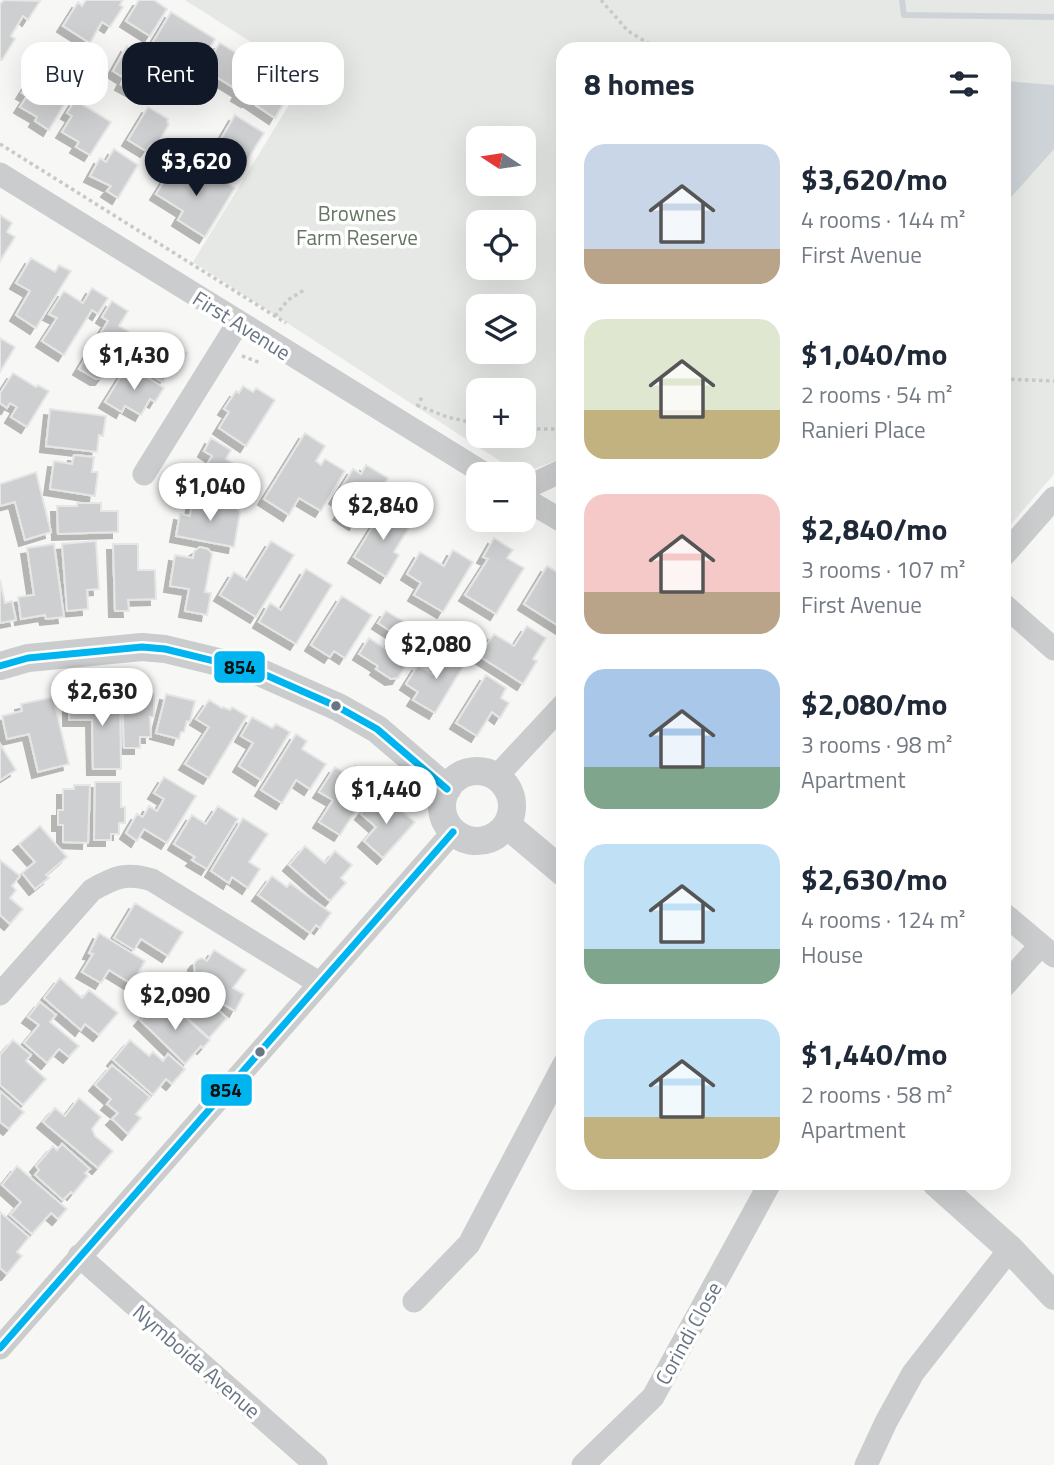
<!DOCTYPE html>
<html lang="en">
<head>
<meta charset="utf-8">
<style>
  :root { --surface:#fff; --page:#f2f2f3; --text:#1f2937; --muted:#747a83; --accent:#111827 }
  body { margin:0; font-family:"Titillium Web",sans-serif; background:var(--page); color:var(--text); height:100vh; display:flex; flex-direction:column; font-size:26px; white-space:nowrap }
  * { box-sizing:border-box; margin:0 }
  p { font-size:23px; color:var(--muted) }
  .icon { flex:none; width:38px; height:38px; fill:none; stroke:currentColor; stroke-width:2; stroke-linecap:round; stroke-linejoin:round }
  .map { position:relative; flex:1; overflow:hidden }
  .sheet { position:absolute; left:556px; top:42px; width:455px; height:1148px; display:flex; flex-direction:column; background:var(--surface); border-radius:21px; box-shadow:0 7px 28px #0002 }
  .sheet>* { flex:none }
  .guide { position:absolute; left:21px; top:42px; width:430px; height:63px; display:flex; gap:14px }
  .needle { width:46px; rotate:282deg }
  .controls { position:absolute; left:466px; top:126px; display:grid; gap:14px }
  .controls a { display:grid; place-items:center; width:70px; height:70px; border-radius:14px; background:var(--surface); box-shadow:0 7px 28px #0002; font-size:35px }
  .price { position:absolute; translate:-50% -60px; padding:0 16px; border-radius:24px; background:#fff; color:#222; font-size:23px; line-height:46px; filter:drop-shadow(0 2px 4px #0008) }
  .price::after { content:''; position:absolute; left:50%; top:42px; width:21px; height:16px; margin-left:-10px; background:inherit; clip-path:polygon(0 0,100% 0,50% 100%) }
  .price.active { background:var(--accent); color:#fff }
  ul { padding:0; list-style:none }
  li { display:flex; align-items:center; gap:21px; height:175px; padding:0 28px }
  li span { display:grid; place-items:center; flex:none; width:196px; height:140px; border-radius:21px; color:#555 }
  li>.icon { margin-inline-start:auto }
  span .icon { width:84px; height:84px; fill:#fffc; stroke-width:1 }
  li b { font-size:30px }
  h2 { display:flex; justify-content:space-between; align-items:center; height:84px; padding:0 28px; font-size:30px }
  .tag { padding:0 24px; border-radius:21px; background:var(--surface); box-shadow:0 7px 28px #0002; font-size:24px; line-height:63px }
  .tag.active { background:var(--accent); color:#fff }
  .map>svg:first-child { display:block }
  .green { fill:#e5e8e4; fill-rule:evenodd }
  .water { fill:#cdd3d6 }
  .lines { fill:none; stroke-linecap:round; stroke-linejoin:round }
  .stream { stroke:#cdd3d6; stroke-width:6 }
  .building { fill:#cecfd0; stroke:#e6e6e6; stroke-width:2; filter:url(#shadow) }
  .path { stroke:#c8c9ca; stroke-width:3.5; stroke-dasharray:3.5 3.5; stroke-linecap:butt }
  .minor { stroke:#cbcccd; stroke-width:23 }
  .tertiary { stroke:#cbcccd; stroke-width:28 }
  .bus-1-casing { stroke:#fff; stroke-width:12 }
  .bus-1 { stroke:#00b5ef; stroke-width:7 }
  .bus-dot { fill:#697584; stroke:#fff; stroke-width:2.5 }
  .labels { text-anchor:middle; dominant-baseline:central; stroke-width:7; stroke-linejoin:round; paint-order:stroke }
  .park-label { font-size:21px; fill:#657763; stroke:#fff }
  .street-label { font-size:21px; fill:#697584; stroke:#fff }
  .line-badge { stroke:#fff; stroke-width:2.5 }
  .pale-badge-label { font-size:19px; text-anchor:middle; font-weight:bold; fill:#111 }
</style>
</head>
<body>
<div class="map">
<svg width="1054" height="1465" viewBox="0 0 1054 1465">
  <defs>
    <filter id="shadow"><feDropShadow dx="-6" dy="6" stdDeviation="0" flood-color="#0004"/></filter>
  </defs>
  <rect width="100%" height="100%" fill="#f7f7f6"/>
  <!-- green -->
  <path class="green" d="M185,0H1054V474L1005,531L1004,49H564L563,458L520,474L193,262L306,77ZM478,138H523V184H478ZM478,222H523V268H478ZM478,306H523V352H478ZM478,390H523V436H478Z"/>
  <!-- water -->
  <path class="water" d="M1005,81L1054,85V149L1005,204Z"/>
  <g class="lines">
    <!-- stream -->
    <path class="stream" d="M902,0L904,15L1054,17"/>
  </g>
  <!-- building -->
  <path class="building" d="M4,0L40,1L28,20L23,16L11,36L15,39L2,60L0,59V4Z
    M86,0H123L120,5L123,7L110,27L102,22L90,43L63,26L78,2L82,6Z
    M139,0H154L167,9L150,36L126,21Z
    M171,12L215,39L197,71L187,64L190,60L163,44L161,47L153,42Z
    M220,43L264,70L247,101L237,95L239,91L213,75L211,79L201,73Z
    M127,46L159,65L152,76L148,74L137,93L121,84L124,78L113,71Z
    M268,72L284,81L286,78L295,84L275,118L248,100L260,80L263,81Z
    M33,75L69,96L49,130L35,121L37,117L20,107L27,96L22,93Z
    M75,100L111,122L90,155L76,147L79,142L62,132L72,116L67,113Z
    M148,107L168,119L167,122L169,124L156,147L151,144L146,151L128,140Z
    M235,115L264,133L247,161L218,144Z
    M114,149L138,165L118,198L107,191L111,186L90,176L100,158L106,162Z
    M174,165L199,181L205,170L235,188L205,237L178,220L183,211L156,194Z
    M0,215L12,223L7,232L15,237L0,261Z
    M31,258L55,272L59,265L71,271L36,328L16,315L30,291L16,283Z
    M92,288L108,298L98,314L92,310L64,355L42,341L57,318L49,314L64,291L83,303Z
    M112,301L128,311L119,326L128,331L124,337L135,343L121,365L104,355L98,364L104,368L105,374L101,379H96L79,369L108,321L102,317Z
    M0,338L15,347L0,372Z
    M162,338L187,353L177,369L172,366L163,382L129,362L141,342L156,348Z
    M128,365L164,388L155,402L150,399L141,415L125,406L122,412L105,402Z
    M13,373L36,387L38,385L49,391L27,427L11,417L17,407L10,403L7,408L0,403V393Z
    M243,386L253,392L256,388L275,400L246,446L219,428L229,412L224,409L236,391L239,393Z
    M50,409L106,416L103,436L99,435L97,452L46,446Z
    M305,433L325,446L316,461L321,465L325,459L345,471L321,511L299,498L289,515L264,499Z
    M211,438L231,450L226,459L251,475L238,497L201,475L212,456L204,451Z
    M74,455L94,457L92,472H98L95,496L50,489L54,461L72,464Z
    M366,465L388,478L383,487L390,491L373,520L361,513L355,524L339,514L346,504L335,498L353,469L361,474Z
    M36,472L51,532L25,540L15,502L0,506V484Z
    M193,499L237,507L240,513L234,547L176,536L180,514L190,516Z
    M77,503H101V511H118V532L58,534L57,506H77Z
    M386,505L401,514L398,519L410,526L394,552L399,555L386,577L354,557Z
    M494,538L513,550L507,558L524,568L496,614L465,595L488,559L483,557Z
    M96,541L99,589L87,590L88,609L67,611L62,544Z
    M271,541L294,555L256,617L220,595L234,572L247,580Z
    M54,544L64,617L46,619L45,615L21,619L18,597L34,595L27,548Z
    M113,544H138V570H155L156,599L128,600L129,611H115Z
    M200,547L208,549L212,554L205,592L211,593L207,615L185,611L189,589L170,586L175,555L193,558L194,551Z
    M453,550L473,562L443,612L414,595L421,583L407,574L420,552L444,566Z
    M547,566L564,576L562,628L524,604Z
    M306,569L332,585L296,644L259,622L270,603L281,610Z
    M0,580L5,603L12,601L16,620L0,623Z
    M342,596L372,615L345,658L334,651L330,657L311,645Z
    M386,611L425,634L398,678L391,679L376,669L378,666L359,654L369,638L386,649L395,634L378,623Z
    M527,626L546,638L533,659L537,661L523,684L479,656L494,634L514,646Z
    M448,648L467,660L435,713L413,700L418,692L406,684L418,665L432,674Z
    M486,675L506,688L501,698L509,703L500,718L492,712L477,736L456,723Z
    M120,692L121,769H93L92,720H69V700H101V693Z
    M154,694V717H150L151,737H140V748H124L122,695Z
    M166,694L195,701L190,722L187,721L184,732H181L179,739L156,733Z
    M53,697L69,764L38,772L29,734L7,739L2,716L22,711L21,704Z
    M209,700L222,708L223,707L230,710L232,707L247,716L209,778L185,764L209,727L196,719Z
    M252,717L272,728L276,724L290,732L261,780L239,766L253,743L241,736Z
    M296,734L307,741L302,749L326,764L310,789L296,780L282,803L261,790Z
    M0,744L16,770L0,780Z
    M355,766L376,779L340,835L319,822L333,800L319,792L335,767L349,775Z
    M164,777L196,796L167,843L144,829L137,841L126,833L137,814L143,817L149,806L157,811L164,799L154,793Z
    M95,782H121V807H125V823H119V834H111V840H94Z
    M74,785H90L88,843L63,842V825H58V810H63V789H74Z
    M375,797L392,811L396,806L415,822L383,858L364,841L376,827L361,814Z
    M218,806L238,819L207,869L192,860L195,857L174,844L192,815L206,824Z
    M243,818L268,834L249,862L260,869L248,888L232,877L229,883L211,871Z
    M40,826L67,857L46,875L49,878L35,889L22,873L35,862L19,844Z
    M305,846L325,863L335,851L352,865L341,878L346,883L330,901L289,865Z
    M0,860L20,876L12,886L16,890L10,898L23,909L10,924L0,915Z
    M272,876L287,887L290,883L331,913L320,928L316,925L310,933L258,895Z
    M135,903L183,932L168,956L141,939L134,950L114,938Z
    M99,933L145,961L132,984L109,970L101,983L82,972L93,954L89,953Z
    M214,950L246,970L233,988L244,994L235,1011L193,986L196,980L194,964L197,960L202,958L207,961Z
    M60,978L82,998L89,990L118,1013L99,1035L85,1024L81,1030L44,998Z
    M203,996L227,1018L209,1038L178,1009L189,997L196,1004Z
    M40,1002L56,1015L50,1022L79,1046L69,1057L59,1049L47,1063L24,1043L39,1025L28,1017Z
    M155,1003L171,1017L179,1012L210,1040L203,1048L201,1046L185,1064L140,1020Z
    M13,1040L31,1055L26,1061L46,1079L23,1105L0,1085V1055Z
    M130,1040L149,1056L153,1052L163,1061L168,1054L185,1069L172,1084L166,1079L153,1095L113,1060Z
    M112,1065L150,1097L136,1114L141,1118L128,1134L112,1119L118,1113L107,1104L111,1099L95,1085Z
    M0,1091L24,1112L9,1129L0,1122Z
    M79,1098L101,1117L92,1129L95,1136L113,1151L98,1168L43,1122L55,1108L65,1116Z
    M62,1144L90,1169L85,1173L88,1176L73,1194L71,1192L63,1200L35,1175L39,1170L36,1166L53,1146L57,1150Z
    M17,1166L67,1209L58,1219L51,1213L32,1234L10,1215L21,1202L2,1185Z
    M0,1212L29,1237L17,1252L22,1256L7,1274L0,1268Z"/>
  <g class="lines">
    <!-- path -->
    <path class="path" d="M601,0L628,31L658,49
      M0,144L286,323
      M275,316L288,300L304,290
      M242,356L261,363
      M1004,379L1054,381
      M417,405L447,417L478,424
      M417,407L423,395
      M523,429H564"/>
    <!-- minor -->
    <path class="minor" d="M0,174L485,474
      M144,474L238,323
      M523,489L564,470
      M523,498L564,522
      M1004,555L1054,498
      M1004,605L1054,649
      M496,777L564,704
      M1004,914L1054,956
      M1004,986L1041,945
      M0,994L92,890C115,877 126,872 152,880L319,983
      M79,1256L316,1465
      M414,1301L469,1244L564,1064
      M0,1348L453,832
      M583,1465L653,1397L770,1183
      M866,1465L886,1422L913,1373L1010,1249"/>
    <!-- tertiary -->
    <path class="tertiary" d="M0,666L28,658L142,647L165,649L259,672L338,707L377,729L447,789
      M442 806a35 35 0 1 1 70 0a35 35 0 1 1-70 0Z
      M507,825L564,873
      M936,1183L1010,1249L1054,1296"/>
    <defs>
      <path id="bus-1" d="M0,666L28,658L142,647L165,649L259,672L338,707L377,729L447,789
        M0,1348L453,832"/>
    </defs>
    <!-- bus-1 casing -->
    <use href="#bus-1" class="bus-1-casing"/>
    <!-- bus-1 -->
    <use href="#bus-1" class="bus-1"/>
  </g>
  <!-- markers -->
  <g class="bus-dot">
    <circle cx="336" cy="706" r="6"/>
    <circle cx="260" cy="1052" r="6"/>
  </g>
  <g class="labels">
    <!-- park labels -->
    <g class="park-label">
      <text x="357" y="213">Brownes<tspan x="357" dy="24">Farm Reserve</tspan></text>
    </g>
    <!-- street labels -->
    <g class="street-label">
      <text transform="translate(242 325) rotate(32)">First Avenue</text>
      <text transform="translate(688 1333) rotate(-61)">Corindi Close</text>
      <text transform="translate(197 1361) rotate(41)">Nymboida Avenue</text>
    </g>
  </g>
  <g class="line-badge">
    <rect x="213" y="650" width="53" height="34" rx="7" fill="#00b5ef"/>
    <rect x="200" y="1073" width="53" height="34" rx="7" fill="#00b5ef"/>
  </g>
  <g class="pale-badge-label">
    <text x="240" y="674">854</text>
    <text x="226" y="1097">854</text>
  </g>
</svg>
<div class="controls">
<a><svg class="needle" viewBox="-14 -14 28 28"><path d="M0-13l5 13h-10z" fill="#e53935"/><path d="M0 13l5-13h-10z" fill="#747a83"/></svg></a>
<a><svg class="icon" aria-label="locate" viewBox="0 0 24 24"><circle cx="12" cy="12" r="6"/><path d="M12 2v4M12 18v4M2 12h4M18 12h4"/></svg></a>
<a><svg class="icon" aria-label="layers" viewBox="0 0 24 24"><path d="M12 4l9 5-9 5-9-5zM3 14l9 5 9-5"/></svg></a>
<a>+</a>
<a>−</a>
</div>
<b class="price active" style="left:196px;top:198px">$3,620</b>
<b class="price" style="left:134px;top:392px">$1,430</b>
<b class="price" style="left:210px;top:523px">$1,040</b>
<b class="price" style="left:383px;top:542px">$2,840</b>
<b class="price" style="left:436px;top:681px">$2,080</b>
<b class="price" style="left:102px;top:728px">$2,630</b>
<b class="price" style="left:386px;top:826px">$1,440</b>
<b class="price" style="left:175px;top:1032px">$2,090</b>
<div class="guide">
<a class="tag">Buy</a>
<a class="tag active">Rent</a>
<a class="tag">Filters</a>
</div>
<section class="sheet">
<h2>8 homes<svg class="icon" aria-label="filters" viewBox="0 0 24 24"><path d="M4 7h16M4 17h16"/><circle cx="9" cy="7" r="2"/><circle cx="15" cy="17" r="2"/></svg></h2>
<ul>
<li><span style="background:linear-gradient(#c9d6e8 75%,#b9a48a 0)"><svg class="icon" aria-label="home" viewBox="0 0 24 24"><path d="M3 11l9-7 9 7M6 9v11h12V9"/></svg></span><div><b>$3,620/mo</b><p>4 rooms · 144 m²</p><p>First Avenue</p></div></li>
<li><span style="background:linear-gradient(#dfe7d0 65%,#c2b280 0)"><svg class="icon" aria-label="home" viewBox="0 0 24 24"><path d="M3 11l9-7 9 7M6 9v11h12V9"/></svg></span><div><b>$1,040/mo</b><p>2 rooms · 54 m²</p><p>Ranieri Place</p></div></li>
<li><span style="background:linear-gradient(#f6c9c9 70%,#b9a48a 0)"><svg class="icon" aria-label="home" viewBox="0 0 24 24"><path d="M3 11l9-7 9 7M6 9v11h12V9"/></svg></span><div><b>$2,840/mo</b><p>3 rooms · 107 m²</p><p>First Avenue</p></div></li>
<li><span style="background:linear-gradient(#a9c7e8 70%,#7fa58c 0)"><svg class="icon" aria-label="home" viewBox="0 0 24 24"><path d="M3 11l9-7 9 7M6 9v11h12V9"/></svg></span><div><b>$2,080/mo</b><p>3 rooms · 98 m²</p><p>Apartment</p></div></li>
<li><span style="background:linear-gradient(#bfe0f5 75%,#7fa58c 0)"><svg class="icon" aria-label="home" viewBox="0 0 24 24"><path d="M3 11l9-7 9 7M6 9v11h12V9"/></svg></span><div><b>$2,630/mo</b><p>4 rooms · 124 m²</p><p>House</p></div></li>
<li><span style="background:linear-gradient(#bfe0f5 70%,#c2b280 0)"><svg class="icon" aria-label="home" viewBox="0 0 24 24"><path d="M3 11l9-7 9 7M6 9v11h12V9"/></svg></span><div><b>$1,440/mo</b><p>2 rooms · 58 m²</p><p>Apartment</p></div></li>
</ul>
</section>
</div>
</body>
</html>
